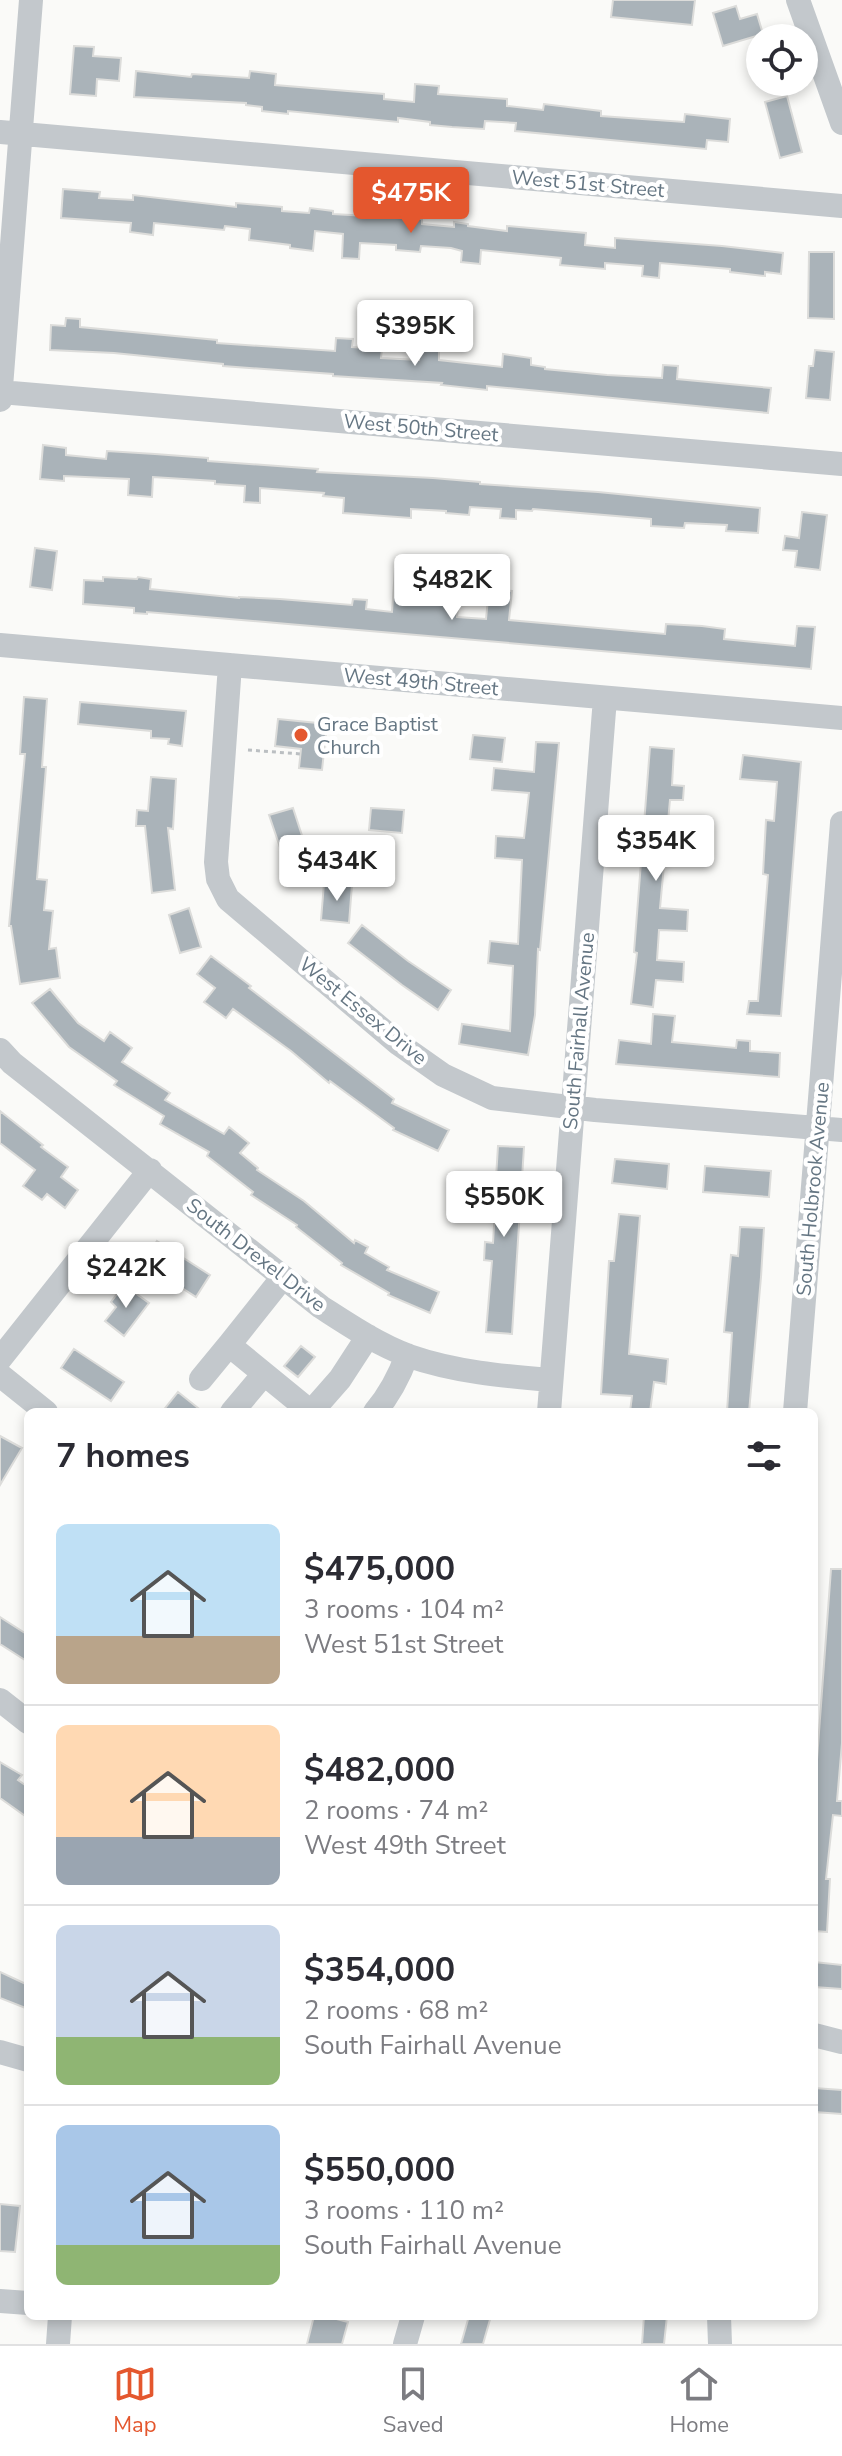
<!DOCTYPE html>
<html lang="en">
<head>
<meta charset="utf-8">
<style>
  :root { --surface:#fff; --page:#f7f7f7; --text:#2b2b33; --muted:#7c7c81; --line:#e1e1e2; --accent:#e4572e }
  body { margin:0; font-family:"Nunito Sans",sans-serif; background:var(--page); color:var(--text); height:100vh; display:flex; flex-direction:column; font-size:30px; white-space:nowrap }
  * { box-sizing:border-box; margin:0 }
  p { font-size:26px; color:var(--muted) }
  .icon { flex:none; width:44px; height:44px; fill:none; stroke:currentColor; stroke-width:2; stroke-linecap:round; stroke-linejoin:round }
  .map { position:relative; flex:1; overflow:hidden }
  .side { position:absolute; left:24px; top:1408px; width:794px; height:912px; display:flex; flex-direction:column; background:var(--surface); border-radius:12px; box-shadow:0 4px 12px #0003 }
  .side>* { flex:none }
  .controls { position:absolute; left:746px; top:24px; display:grid; gap:16px }
  .controls a { display:grid; place-items:center; width:72px; height:72px; border-radius:50%; background:var(--surface); box-shadow:0 4px 12px #0003; font-size:40px }
  .price { position:absolute; translate:-50% -68px; padding:0 18px; border-radius:8px; background:#fff; color:#222; font-size:26px; line-height:52px; filter:drop-shadow(0 2px 4px #0008) }
  .price::after { content:''; position:absolute; left:50%; top:48px; width:24px; height:18px; margin-left:-12px; background:inherit; clip-path:polygon(0 0,100% 0,50% 100%) }
  .price.active { background:var(--accent); color:#fff }
  ul { padding:0; list-style:none }
  li { display:flex; align-items:center; gap:24px; height:200px; padding:0 32px }
  li+li { border-top:2px solid var(--line) }
  li span { display:grid; place-items:center; flex:none; width:224px; height:160px; border-radius:12px; color:#555 }
  li>.icon { margin-inline-start:auto }
  span .icon { width:96px; height:96px; fill:#fffc; stroke-width:1 }
  li b { font-size:34px }
  h2 { display:flex; justify-content:space-between; align-items:center; height:96px; padding:0 32px; font-size:34px }
  .tab-bar { display:flex; justify-content:space-around; align-items:center; height:112px; border-top:2px solid var(--line); background:var(--surface); font-size:22px; color:var(--muted) }
  .tab-bar a { display:grid; justify-items:center; gap:4px }
  .tab-bar .active { color:var(--accent) }
  .map>svg:first-child { display:block }
  .building { fill:#aab3b9; stroke:#dcdcda; stroke-width:2 }
  .lines { fill:none; stroke-linecap:round; stroke-linejoin:round }
  .path { stroke:#bbbfc2; stroke-width:3; stroke-dasharray:4 4; stroke-linecap:butt }
  .minor { stroke:#c3c8cc; stroke-width:24 }
  .poi-dot { fill:#e4572e; stroke:#fff; stroke-width:3 }
  .labels { text-anchor:middle; dominant-baseline:central; stroke-width:8; stroke-linejoin:round; paint-order:stroke }
  .street-label { font-size:20px; fill:#657683; stroke:#fff }
  .poi-label { font-size:20px; fill:#657683; stroke:#fff; text-anchor:start }
</style>
</head>
<body>
<div class="map">
<svg width="842" height="2344" viewBox="0 0 842 2344">
  <rect width="100%" height="100%" fill="#fafaf8"/>
  <!-- building -->
  <path class="building" d="M613,0H695L692,25L611,17Z
    M736,6L740,19L757,14L763,34L723,46L713,13Z
    M74,46L94,47L93,56L121,58L119,81L97,79L96,96L70,94Z
    M136,71L191,77L192,74L249,78L250,71L276,74L275,85L384,94V99L414,102L415,84L439,86L438,94L507,99V106L543,110L544,104L601,111V116L684,122L685,114L730,119L728,142L707,140L706,149L515,131L516,123L485,121L484,129L452,127L430,125V122L398,118V122L288,111V114L262,111V107L246,105V103L134,97Z
    M787,96L802,152L780,158L765,102Z
    M63,189L100,192L99,198L133,200V195L236,207V203L282,207V211L309,213L310,208L333,211V214L422,219V224L454,227V222L468,224V226L507,231V226L564,231L586,233L585,245L615,248V238L722,246L783,253L781,274L765,272V276L730,272V269L660,263L659,278L642,276L643,266L605,263V269L560,265L561,258L481,250L480,264L461,262L462,251L451,248L421,246L420,252L396,250V245L360,243L359,259L342,258L343,234L315,231L313,251L290,248V245L249,240L250,229L225,226L224,230L154,223L153,235L130,232L131,223L61,218Z
    M809,252H834V319L808,318Z
    M66,318L80,319V327L217,340V343L335,351L336,338L353,339L352,347L382,349L381,358L419,360L420,344L439,345V360L502,367L503,354L531,358V365L545,367V369L607,375L662,378L663,365L678,366L677,379L771,388L768,413L487,386V390L441,385L442,383L333,376V374L223,366V364L114,353L50,350L51,325L65,326Z
    M815,350L834,352L830,400L806,398L809,366H813Z
    M43,445L66,448V455L106,459L107,451L155,454L208,458V461L318,469L317,472L433,478L480,482V484L598,492L760,508L758,533L726,531L727,525L685,523L684,528L651,526V519L533,509L532,511L516,510V519L500,518L501,509L470,507L469,515L446,513V511L411,509V518L343,513L344,498L323,496L324,493L260,488V503L244,502L245,486L215,484V481L153,477L152,497L128,495L129,479L64,476V481L40,479Z
    M802,512L827,515L820,570L795,567L797,551L783,550L785,536L799,538Z
    M35,548L57,551L52,590L30,587Z
    M395,569L414,570L412,599L438,601L439,586L460,588L457,617L486,619L489,589L512,591L509,620L665,634L666,624L702,626L725,629L724,639L795,646L797,626L815,627L811,669L288,624L147,612V614L134,613V608L83,604L84,580L103,581V577L137,579L138,577L151,579L150,589L239,598V597L280,599L352,605L353,599L367,600L366,609L392,612Z
    M24,697L47,699L42,767H46L37,879L47,880L44,910L53,911L49,949L56,948L60,978L20,984L11,926H9L25,754H20Z
    M80,702L186,711L182,746L168,744L169,739L151,738V731L78,724Z
    M278,719L327,724L322,770L299,768L301,749L275,746Z
    M473,735L505,738L502,762L470,759Z
    M536,742L559,743L540,950L538,949L535,1015L528,1055L459,1044L462,1024L510,1031L513,966L488,963L490,941L518,944L522,860L495,858L496,836L524,838L529,793L492,790L494,768L534,772Z
    M650,747L674,749L672,785L684,786L683,800H670L660,908L688,910L687,931L659,930L657,960L684,962L683,982L656,980L653,1007L631,1004L637,953L634,952Z
    M743,755L801,762L781,1016L747,1014L749,1001H758L768,875L763,874L766,820L774,821L777,782L740,779Z
    M151,777L176,779L173,829L168,828L175,890L152,893L145,826H136L137,810L148,811Z
    M293,808L309,857L286,865L269,815Z
    M371,808L404,810L402,833L369,830Z
    M324,883L352,885L349,923L321,920Z
    M189,908L201,947L180,953L169,915Z
    M362,925L408,961L451,990L438,1010L402,985L348,943Z
    M211,956L251,986L249,988L394,1099L392,1103L449,1130L438,1151L393,1130L394,1128L330,1081L329,1083L291,1051L233,1009L226,1018L204,1002L215,988L197,974Z
    M50,989L78,1023L104,1041L110,1032L132,1048L122,1062L170,1093L165,1100L224,1134L229,1127L249,1143L240,1153L258,1168L257,1170L304,1201L354,1243L355,1240L368,1247L365,1253L389,1267L387,1270L439,1292L430,1313L388,1295L389,1293L341,1265L342,1263L296,1227L297,1225L251,1195L253,1192L207,1156L209,1152L160,1124L164,1116L114,1085L117,1081L69,1047L32,1003Z
    M653,1014L675,1016L672,1042L736,1048L737,1040L750,1041V1051L780,1053L779,1077L616,1064L619,1040L651,1044Z
    M0,1111L43,1145L41,1147L68,1167L61,1177L78,1190L65,1208L47,1194L42,1200L23,1186L35,1170L0,1143Z
    M498,1146L524,1147L512,1334L486,1332L492,1261L484,1260L485,1242L493,1243L495,1209H484L485,1193L495,1194Z
    M615,1159L669,1164L667,1189L612,1183Z
    M705,1166L771,1171L769,1197L703,1192Z
    M619,1214L640,1216L629,1354L668,1359L666,1384L654,1382L650,1412H630L632,1396L601,1394L609,1261H614Z
    M740,1227L764,1228L761,1277L749,1412H727L732,1333L724,1332L731,1255L738,1256Z
    M157,1241L210,1275L196,1297L143,1263Z
    M124,1285L149,1303L124,1336L105,1321L116,1307L111,1302Z
    M301,1346L315,1357L298,1377L284,1366Z
    M74,1349L124,1382L111,1401L61,1368Z
    M178,1392L203,1412H162Z
    M0,1436L22,1448L0,1485Z
    M831,1569H842V1743L837,1801H842V1816L833,1815L826,1879H830L827,1932L814,1931V1800Z
    M0,1617L28,1635V1662L0,1644Z
    M0,1762L22,1775L18,1780L28,1787V1818L0,1798Z
    M814,1962L842,1965V1989L814,1987Z
    M0,1972L28,1985V2009L0,1998Z
    M814,2088L842,2090V2114L814,2112Z
    M0,2204L20,2206L15,2252L0,2251Z
    M314,2316H325L348,2322L342,2344H307Z
    M469,2316H491L483,2344H461Z
    M644,2316H667L664,2344H642Z"/>
  <g class="lines">
    <!-- path -->
    <path class="path" d="M248,750L301,754
      M324,754L348,756L359,750"/>
    <!-- minor -->
    <path class="minor" d="M798,0L842,123
      M0,132L842,206
      M0,392L842,464
      M0,400L31,0
      M0,645L842,718
      M230,665L216,862L218,879L228,899L399,1044L443,1075L492,1098L595,1110L842,1130
      M0,1050L12,1063L321,1307C349,1325 377,1344 409,1356C455,1372 503,1376 551,1380
      M283,1277L229,1345L311,1412
      M0,1359L150,1170
      M0,1375L46,1412
      M201,1379L229,1345
      M232,1412L264,1374
      M311,1412L340,1379L368,1336
      M375,1412C390,1394 399,1377 407,1355
      M549,1412L605,698
      M795,1412L842,823
      M0,1700L28,1722
      M814,2035L842,2042
      M0,2052L28,2060
      M0,2301L28,2303
      M719,2316L720,2344
      M58,2344L60,2316
      M405,2344L413,2316"/>
  </g>
  <!-- markers -->
  <circle class="poi-dot" cx="301" cy="735" r="8"/>
  <g class="labels">
    <!-- street labels -->
    <g class="street-label">
      <text transform="translate(588 184) rotate(5)">West 51st Street</text>
      <text transform="translate(421 428) rotate(5)">West 50th Street</text>
      <text transform="translate(421 682) rotate(5)">West 49th Street</text>
      <text transform="translate(363 1011) rotate(39)">West Essex Drive</text>
      <text transform="translate(579 1031) rotate(-85)">South Fairhall Avenue</text>
      <text transform="translate(813 1189) rotate(-85)">South Holbrook Avenue</text>
      <text transform="translate(256 1255) rotate(38)">South Drexel Drive</text>
    </g>
    <!-- poi labels -->
    <g class="poi-label">
      <text x="317" y="724">Grace Baptist<tspan x="317" dy="23">Church</tspan></text>
    </g>
  </g>
</svg>
<div class="controls">
<a><svg class="icon" aria-label="locate" viewBox="0 0 24 24"><circle cx="12" cy="12" r="6"/><path d="M12 2v4M12 18v4M2 12h4M18 12h4"/></svg></a>
</div>
<b class="price active" style="left:411px;top:235px">$475K</b>
<b class="price" style="left:415px;top:368px">$395K</b>
<b class="price" style="left:452px;top:622px">$482K</b>
<b class="price" style="left:656px;top:883px">$354K</b>
<b class="price" style="left:337px;top:903px">$434K</b>
<b class="price" style="left:504px;top:1239px">$550K</b>
<b class="price" style="left:126px;top:1310px">$242K</b>
<section class="side">
<h2>7 homes<svg class="icon" aria-label="filters" viewBox="0 0 24 24"><path d="M4 7h16M4 17h16"/><circle cx="9" cy="7" r="2"/><circle cx="15" cy="17" r="2"/></svg></h2>
<ul>
<li><span style="background:linear-gradient(#bfe0f5 70%,#b9a48a 0)"><svg class="icon" aria-label="home" viewBox="0 0 24 24"><path d="M3 11l9-7 9 7M6 9v11h12V9"/></svg></span><div><b>$475,000</b><p>3 rooms · 104 m²</p><p>West 51st Street</p></div></li>
<li><span style="background:linear-gradient(#ffd9b3 70%,#9aa5b1 0)"><svg class="icon" aria-label="home" viewBox="0 0 24 24"><path d="M3 11l9-7 9 7M6 9v11h12V9"/></svg></span><div><b>$482,000</b><p>2 rooms · 74 m²</p><p>West 49th Street</p></div></li>
<li><span style="background:linear-gradient(#c9d6e8 70%,#8fb573 0)"><svg class="icon" aria-label="home" viewBox="0 0 24 24"><path d="M3 11l9-7 9 7M6 9v11h12V9"/></svg></span><div><b>$354,000</b><p>2 rooms · 68 m²</p><p>South Fairhall Avenue</p></div></li>
<li><span style="background:linear-gradient(#a9c7e8 75%,#8fb573 0)"><svg class="icon" aria-label="home" viewBox="0 0 24 24"><path d="M3 11l9-7 9 7M6 9v11h12V9"/></svg></span><div><b>$550,000</b><p>3 rooms · 110 m²</p><p>South Fairhall Avenue</p></div></li>
</ul>
</section>
</div>
<nav class="tab-bar">
<a class="active"><svg class="icon" aria-label="map" viewBox="0 0 24 24"><path d="M3 6l6-2 6 2 6-2v14l-6 2-6-2-6 2zM9 4v14M15 6v14"/></svg>Map</a>
<a><svg class="icon" aria-label="saved" viewBox="0 0 24 24"><path d="M7 4h10v16l-5-4-5 4z"/></svg>Saved</a>
<a><svg class="icon" aria-label="home" viewBox="0 0 24 24"><path d="M3 11l9-7 9 7M6 9v11h12V9"/></svg>Home</a>
</nav>
</body>
</html>
